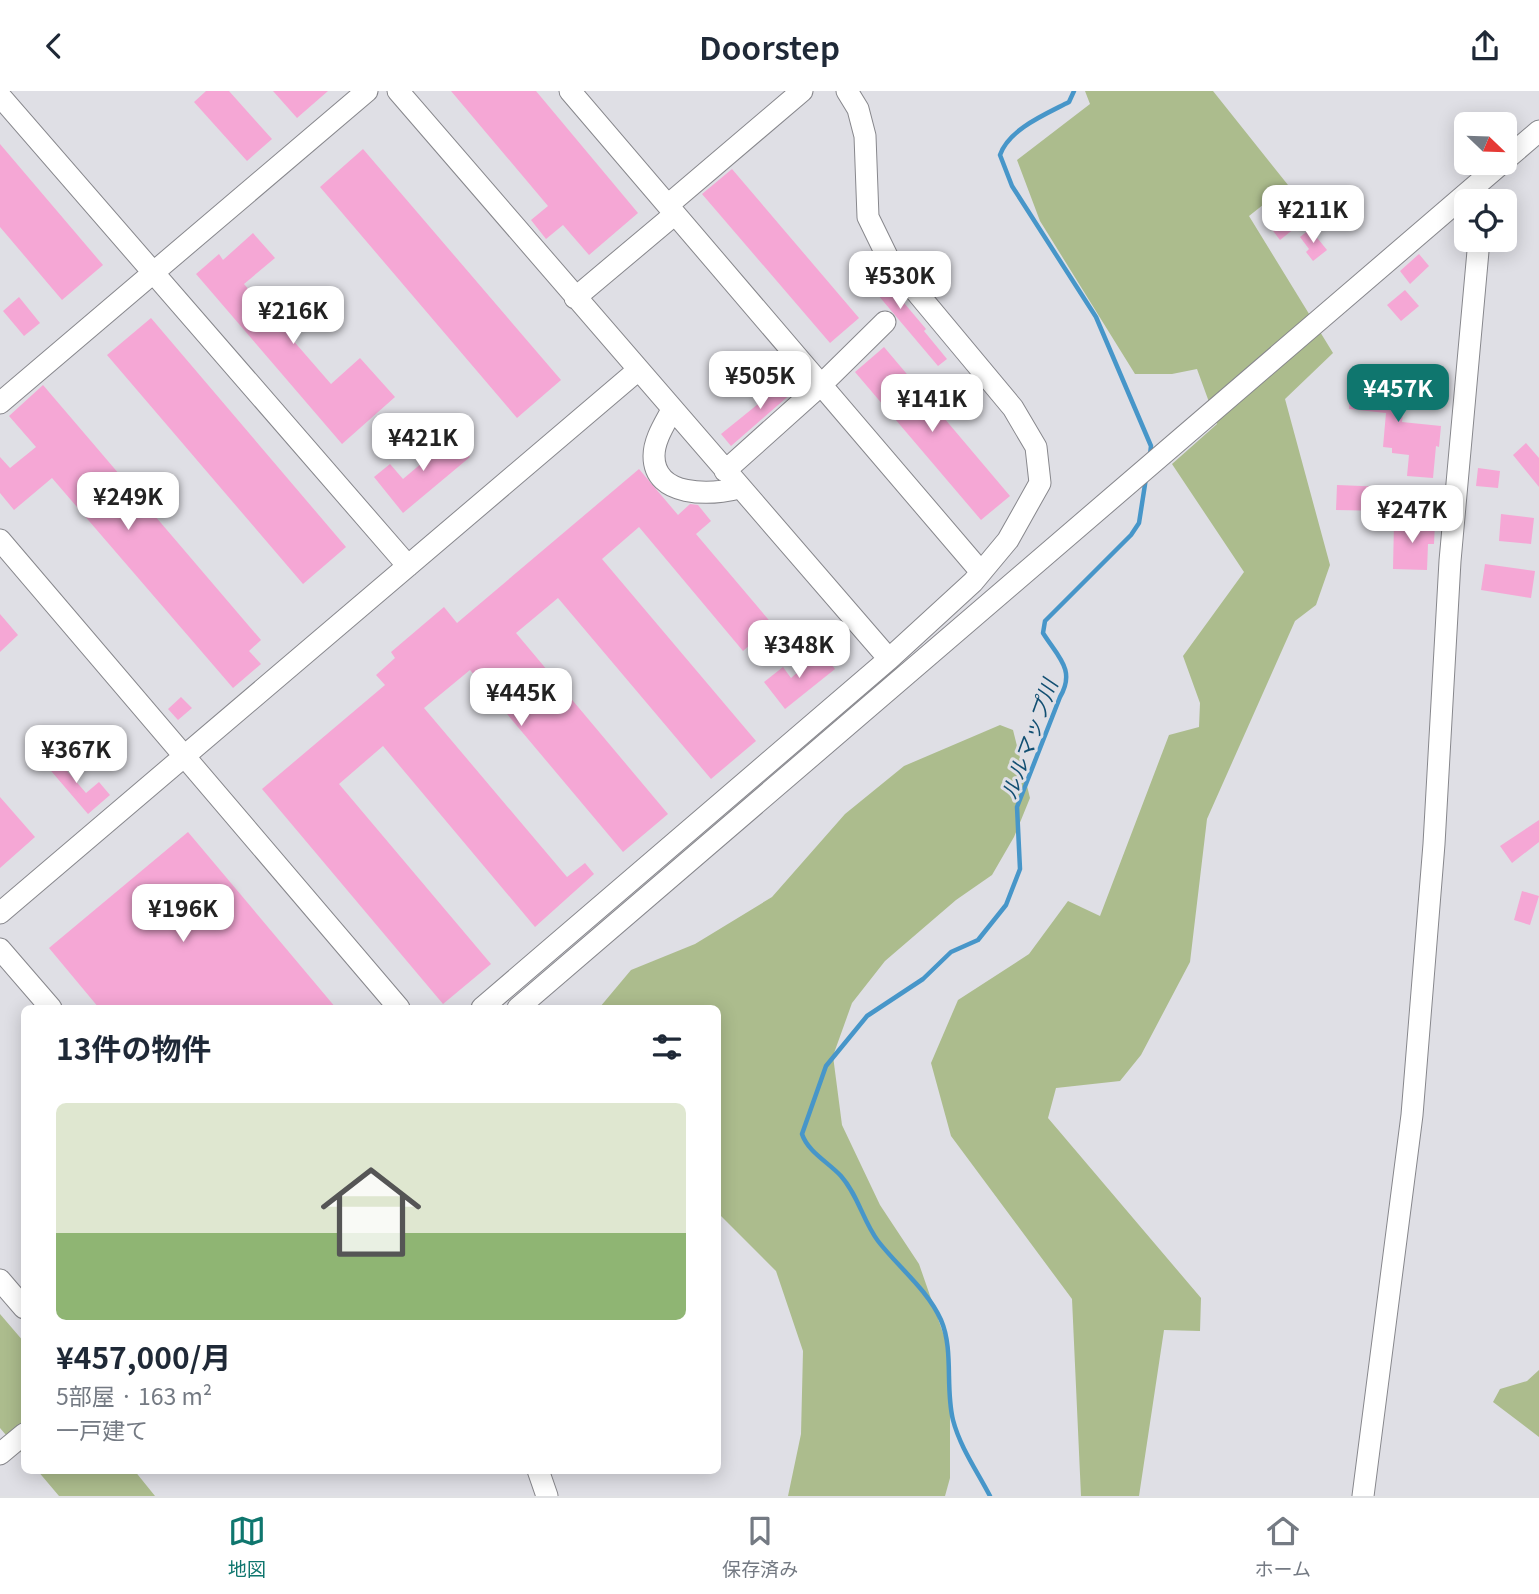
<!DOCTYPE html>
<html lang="ja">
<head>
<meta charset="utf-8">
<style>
  :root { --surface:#fff; --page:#f6f6f7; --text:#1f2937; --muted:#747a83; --line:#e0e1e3; --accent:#0f766e }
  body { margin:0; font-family:Georgia,"Noto Sans JP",serif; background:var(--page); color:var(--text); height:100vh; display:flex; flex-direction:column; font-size:26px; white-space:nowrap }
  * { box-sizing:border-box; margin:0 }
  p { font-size:23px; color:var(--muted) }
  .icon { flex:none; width:38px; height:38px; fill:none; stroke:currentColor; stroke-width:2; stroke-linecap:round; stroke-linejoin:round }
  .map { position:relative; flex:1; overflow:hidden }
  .side { position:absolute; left:21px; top:914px; width:700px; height:469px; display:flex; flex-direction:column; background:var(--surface); border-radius:10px; box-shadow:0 4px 18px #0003 }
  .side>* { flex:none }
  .needle { width:46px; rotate:113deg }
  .tools { position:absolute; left:1454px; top:21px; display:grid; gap:14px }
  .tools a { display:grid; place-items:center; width:63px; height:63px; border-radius:10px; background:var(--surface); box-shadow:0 4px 18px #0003; font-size:35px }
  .price { position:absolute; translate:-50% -60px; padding:0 16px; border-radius:14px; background:#fff; color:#222; font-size:23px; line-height:46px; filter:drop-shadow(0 2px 4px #0008) }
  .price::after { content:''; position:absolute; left:50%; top:42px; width:21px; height:16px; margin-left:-10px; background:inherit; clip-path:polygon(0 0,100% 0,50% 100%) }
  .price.selected { background:var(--accent); color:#fff }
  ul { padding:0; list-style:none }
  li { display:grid; align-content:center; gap:14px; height:371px; padding:0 35px }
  li span { display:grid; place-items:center; height:217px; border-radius:10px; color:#555 }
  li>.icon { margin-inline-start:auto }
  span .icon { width:126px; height:126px; fill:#fffc; stroke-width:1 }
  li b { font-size:30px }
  h2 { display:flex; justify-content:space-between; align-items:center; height:84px; padding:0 35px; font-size:30px }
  header { display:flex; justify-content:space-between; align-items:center; height:91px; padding:0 35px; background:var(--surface); font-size:32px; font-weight:600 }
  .tab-bar { display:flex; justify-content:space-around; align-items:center; height:98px; border-top:2px solid var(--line); background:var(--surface); font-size:19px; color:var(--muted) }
  .tab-bar a { display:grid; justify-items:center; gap:4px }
  .tab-bar .selected { color:var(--accent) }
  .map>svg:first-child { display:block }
  .green { fill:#acbc8d }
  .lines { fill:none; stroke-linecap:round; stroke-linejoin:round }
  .stream { stroke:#4796c9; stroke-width:4.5 }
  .building { fill:#f5a7d5 }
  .minor-casing { stroke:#87878c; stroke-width:23 }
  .minor { stroke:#fff; stroke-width:21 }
  .labels { text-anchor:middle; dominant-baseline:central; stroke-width:6; stroke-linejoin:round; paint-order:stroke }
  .water-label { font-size:21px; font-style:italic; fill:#124f72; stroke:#dfdfe5 }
</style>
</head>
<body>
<header><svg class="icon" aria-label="back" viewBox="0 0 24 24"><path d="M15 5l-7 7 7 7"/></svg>Doorstep<svg class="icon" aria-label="share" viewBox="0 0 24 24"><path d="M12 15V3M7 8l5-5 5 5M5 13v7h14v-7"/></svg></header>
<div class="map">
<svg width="1539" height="1405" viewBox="0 0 1539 1405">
  <rect width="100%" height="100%" fill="#dfdfe5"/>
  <!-- green -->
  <path class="green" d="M1085,0H1213L1288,94L1249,125L1333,262L1285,308L1330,474L1316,514L1295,530L1207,728L1190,871L1141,964L1120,990L1056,997L1048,1027L1201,1207L1200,1240L1164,1239L1139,1405H1081L1072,1208L951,1045L931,972L958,909L1029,863L1068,810L1100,825L1169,644L1199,636L1200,612L1183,565L1244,481L1172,373L1217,333L1197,278L1172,283H1135L1040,130L1017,69L1090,13Z
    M1000,634L1013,639L1030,707L1014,746L992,784L956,809L885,870L852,912L833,965L842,1034L880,1114L919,1173L950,1262V1387L945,1405H788L801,1343L803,1260L776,1180L718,1122V917L600,916L631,879L695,853L772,806L845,723L904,675Z
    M0,1223L24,1251V1365L0,1337Z
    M1539,1279V1346L1493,1311L1500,1298L1527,1290Z
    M37,1379H134L155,1405H59Z"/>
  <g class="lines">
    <!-- stream -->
    <path class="stream" d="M1074,0L1069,11C1046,23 1009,38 1000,64L1012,95L1096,226L1151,355L1150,364
      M990,1405C977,1380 960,1356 953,1329C945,1297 954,1259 941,1229C927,1198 898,1176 878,1150C863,1130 858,1104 841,1085C828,1071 808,1061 802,1043L826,975L867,925L923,888L951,861L978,849L1006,814L1020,778L1017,716L1060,606C1076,579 1058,566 1043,542L1045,530L1131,444L1139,432L1146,387"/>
  </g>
  <!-- building -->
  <path class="building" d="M206,0H229L272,48L247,70L194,11Z
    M273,0H328L297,27Z
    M451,0H536L638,122L589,164L563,134L546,148L531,129L548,115Z
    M0,53L103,174L62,209L0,136Z
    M363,58L561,289L517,327L320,96Z
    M732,78L859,227L830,252L702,103Z
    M1284,112L1300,133L1280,149L1264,128Z
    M1310,138L1327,159L1313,170L1306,161L1309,158L1300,146Z
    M253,142L275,167L244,193L331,293L360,267L395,306L342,353L196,183L219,163L223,169Z
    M1419,163L1429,175L1410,193L1400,180Z
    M867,168L926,238L924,240L947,268L938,275L856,178Z
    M1405,199L1419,215L1401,230L1387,214Z
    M19,206L40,232L24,245L3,220Z
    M151,227L346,456L303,493L107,264Z
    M884,256L1010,405L981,429L855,281Z
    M794,284L801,294L731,355L721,343Z
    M1352,288L1406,293L1402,331L1441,335L1439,356L1436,355L1433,387L1407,385L1409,364L1392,362V357L1383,356L1386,322L1349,318Z
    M43,294L261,549L249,560L261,573L233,597L52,387L14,419L0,402V366L10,377L36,356L9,325Z
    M427,344L438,357L453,345L470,366L403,422L374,386L390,373L403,388L429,366L417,351Z
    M1526,352L1539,367V396L1513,364Z
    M1478,377L1500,380L1498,397L1476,395Z
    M639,378L678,424L690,413L698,414L711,430L696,443L773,534L743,560L639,436L602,468L756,650L711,688L558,507L516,542L668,723L623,761L470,579L424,617L567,786L585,772L594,783L535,836L383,655L339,693L491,873L443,913L262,698L385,594L376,584L395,567L391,561L444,516L457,532Z
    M1337,394L1386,396L1385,420L1336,419Z
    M1501,423L1534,427L1531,453L1499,450Z
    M1394,431L1435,432L1434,453H1428L1427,479L1393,478Z
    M1485,473L1535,480L1531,507L1481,499Z
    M0,523L18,544L0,561Z
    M821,561L835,578L785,618L764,591L783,576L791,587Z
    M181,606L192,617L178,629L168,618Z
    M49,659L86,702L99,691L110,704L88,723L40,667Z
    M0,706L35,746L0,777Z
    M1539,729V751L1512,772L1500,755Z
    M188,741L336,917H99L49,857Z
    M1522,800L1539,805L1530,834L1514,829Z"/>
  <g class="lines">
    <defs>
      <path id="minor" d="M398,0L889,568
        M570,0L981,481
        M0,5L408,475
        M1505,69L1539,40
        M1470,110L1467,102L1502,72
        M668,114L802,0
        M575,207L675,123
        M0,312L367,0
        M672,319C664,334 654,349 654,365C654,407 711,404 739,397
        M725,380L821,294L885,231
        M0,449L399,917
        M0,822L637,280
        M0,858L51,917
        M482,917L889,568L973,491L1008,449L1040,392L1036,356L1013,317L888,167L868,126L865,45L858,18L847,0
        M518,917L1467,102
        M0,1189L24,1217
        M0,1363L24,1343
        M538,1379L547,1405
        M1363,1405L1412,1024L1434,753L1450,470L1479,149"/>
    </defs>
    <!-- minor casing -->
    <use href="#minor" class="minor-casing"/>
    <!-- minor -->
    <use href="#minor" class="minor"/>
  </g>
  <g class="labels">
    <!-- water labels -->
    <g class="water-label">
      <text transform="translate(1028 648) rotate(-70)">ルルマップ川</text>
    </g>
  </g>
</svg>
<div class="tools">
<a><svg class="needle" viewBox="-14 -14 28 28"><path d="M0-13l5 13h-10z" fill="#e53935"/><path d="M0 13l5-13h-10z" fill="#747a83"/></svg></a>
<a><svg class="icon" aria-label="locate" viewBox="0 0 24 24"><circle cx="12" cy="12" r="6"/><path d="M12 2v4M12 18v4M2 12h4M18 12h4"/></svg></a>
</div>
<b class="price" style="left:1313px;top:154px">¥211K</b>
<b class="price" style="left:900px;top:220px">¥530K</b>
<b class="price" style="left:293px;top:255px">¥216K</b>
<b class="price" style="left:760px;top:320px">¥505K</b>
<b class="price selected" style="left:1398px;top:333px">¥457K</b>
<b class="price" style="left:932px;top:343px">¥141K</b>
<b class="price" style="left:423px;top:382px">¥421K</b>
<b class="price" style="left:128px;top:441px">¥249K</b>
<b class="price" style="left:1412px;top:454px">¥247K</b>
<b class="price" style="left:799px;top:589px">¥348K</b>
<b class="price" style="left:521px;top:637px">¥445K</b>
<b class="price" style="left:76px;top:694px">¥367K</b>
<b class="price" style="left:183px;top:853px">¥196K</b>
<section class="side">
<h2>13件の物件<svg class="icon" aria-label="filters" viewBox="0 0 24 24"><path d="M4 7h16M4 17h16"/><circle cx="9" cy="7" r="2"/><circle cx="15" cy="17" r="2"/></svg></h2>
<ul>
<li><span style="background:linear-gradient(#dfe7d0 60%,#8fb573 0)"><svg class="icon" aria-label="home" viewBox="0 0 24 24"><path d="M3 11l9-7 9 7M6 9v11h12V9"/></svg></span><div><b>¥457,000/月</b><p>5部屋 · 163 m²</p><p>一戸建て</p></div></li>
</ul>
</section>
</div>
<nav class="tab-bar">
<a class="selected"><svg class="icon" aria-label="map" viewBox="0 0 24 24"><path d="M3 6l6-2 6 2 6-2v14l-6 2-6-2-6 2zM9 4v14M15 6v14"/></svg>地図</a>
<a><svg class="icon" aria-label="saved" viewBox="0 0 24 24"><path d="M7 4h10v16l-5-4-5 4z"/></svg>保存済み</a>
<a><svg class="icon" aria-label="home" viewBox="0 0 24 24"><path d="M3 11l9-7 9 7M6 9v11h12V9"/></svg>ホーム</a>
</nav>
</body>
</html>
